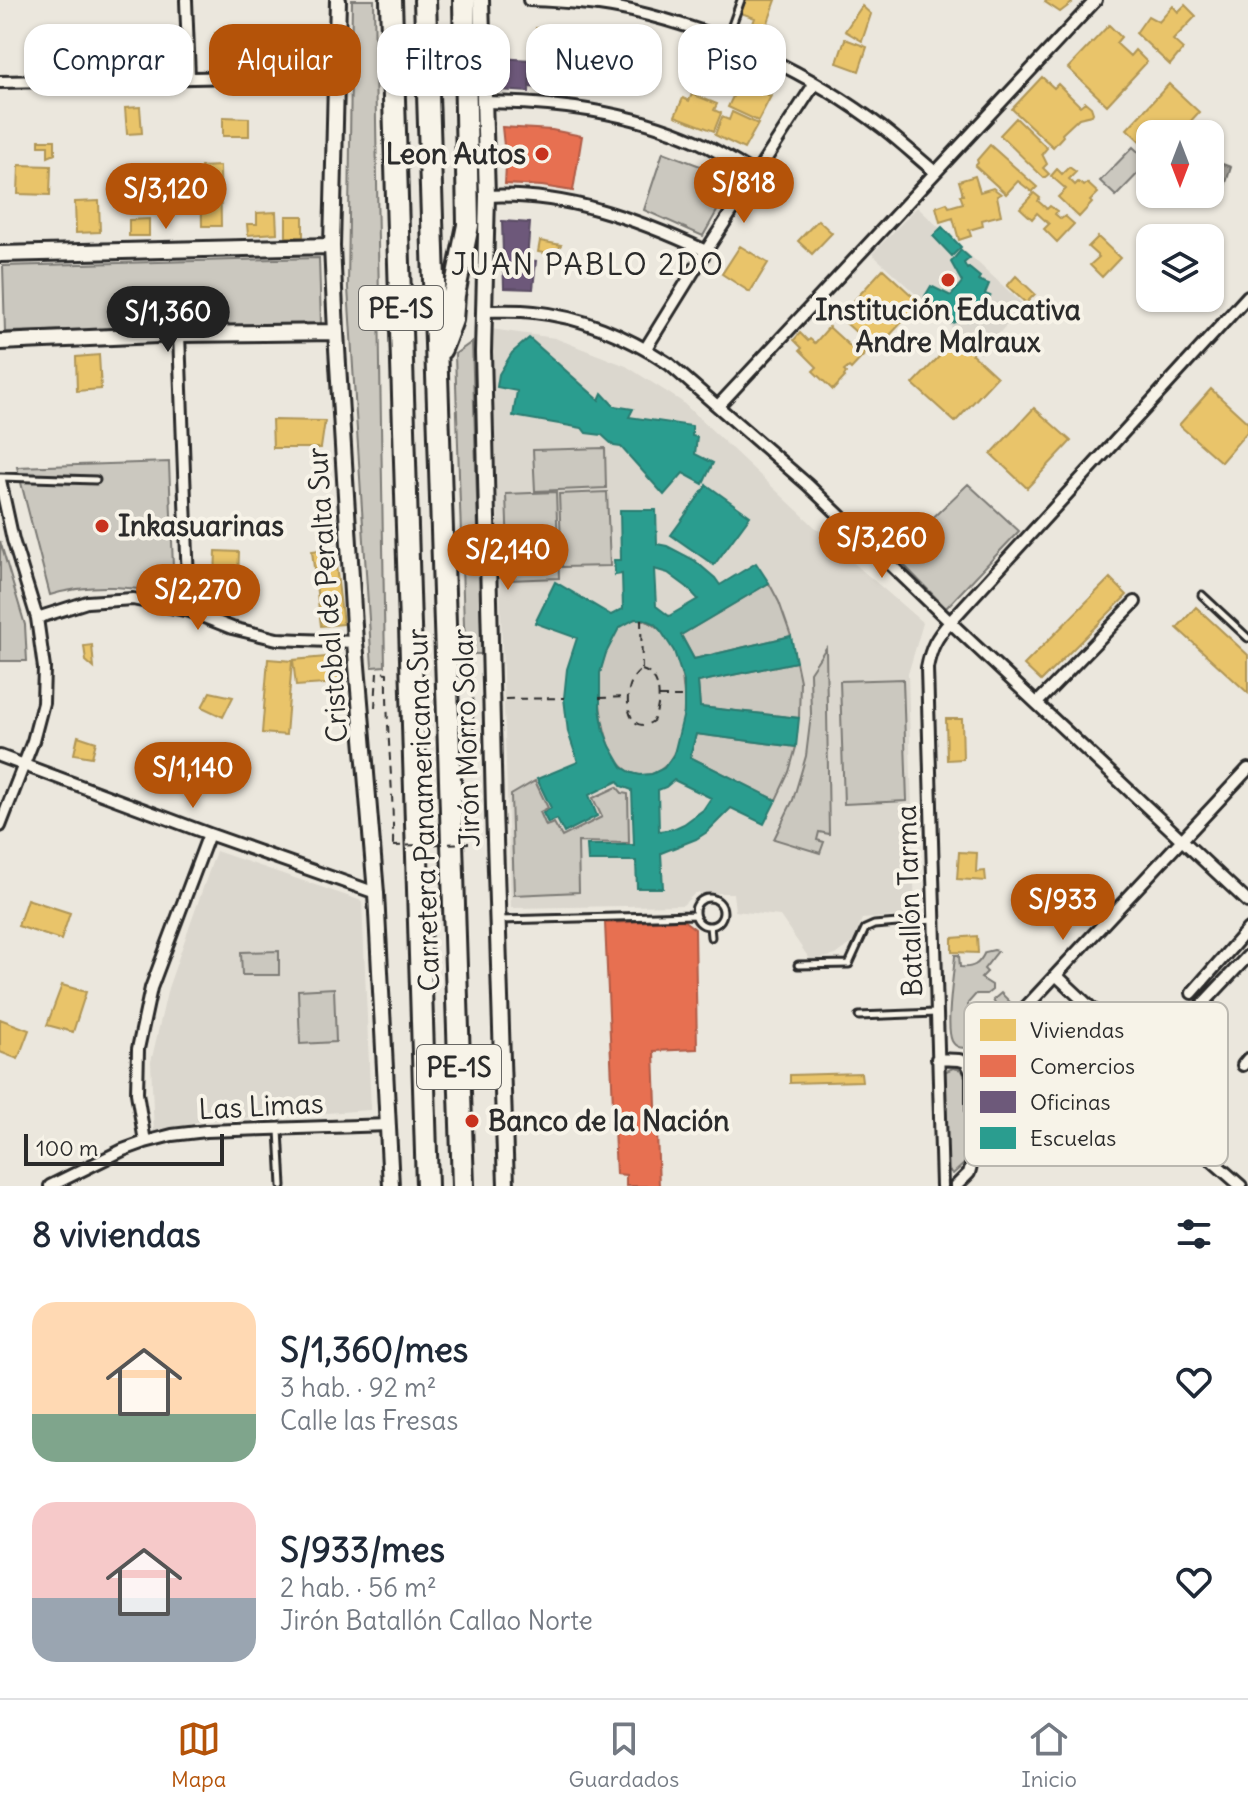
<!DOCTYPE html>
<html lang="es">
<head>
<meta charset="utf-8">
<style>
  :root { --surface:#fff; --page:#f6f6f7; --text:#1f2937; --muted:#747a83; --line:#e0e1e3; --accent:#b45309 }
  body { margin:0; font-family:Delius,sans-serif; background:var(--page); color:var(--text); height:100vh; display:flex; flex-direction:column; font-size:30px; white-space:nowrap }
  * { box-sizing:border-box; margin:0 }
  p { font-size:26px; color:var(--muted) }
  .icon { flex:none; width:44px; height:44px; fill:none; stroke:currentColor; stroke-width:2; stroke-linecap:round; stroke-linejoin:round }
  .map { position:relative; height:1186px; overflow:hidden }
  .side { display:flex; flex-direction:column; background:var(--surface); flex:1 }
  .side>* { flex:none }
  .banner { position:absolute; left:24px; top:24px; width:800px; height:72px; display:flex; gap:16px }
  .needle { width:52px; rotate:180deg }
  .buttons { position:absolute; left:1136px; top:120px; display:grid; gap:16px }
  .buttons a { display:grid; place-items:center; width:88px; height:88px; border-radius:16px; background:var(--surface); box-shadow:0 2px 6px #0004; font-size:40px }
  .scale { position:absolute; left:24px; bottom:20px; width:200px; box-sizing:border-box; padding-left:8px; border:4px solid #2b2b2b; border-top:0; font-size:22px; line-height:28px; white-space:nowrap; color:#2b2b2b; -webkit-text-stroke:6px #f7f3e8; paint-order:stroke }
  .price { position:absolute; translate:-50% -68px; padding:0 18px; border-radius:28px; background:var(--accent); color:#fff; font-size:26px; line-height:52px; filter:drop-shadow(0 2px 4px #0008) }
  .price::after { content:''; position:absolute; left:50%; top:48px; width:24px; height:18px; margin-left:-12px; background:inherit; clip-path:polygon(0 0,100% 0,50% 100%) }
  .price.active { background:#222; color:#fff }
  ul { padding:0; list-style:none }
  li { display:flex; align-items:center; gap:24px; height:200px; padding:0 32px }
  li span { display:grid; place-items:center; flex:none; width:224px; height:160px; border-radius:24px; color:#555 }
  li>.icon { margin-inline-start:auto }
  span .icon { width:96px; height:96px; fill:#fffc; stroke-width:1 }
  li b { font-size:34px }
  h2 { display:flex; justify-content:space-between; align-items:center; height:96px; padding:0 32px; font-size:34px }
  .tag { padding:0 28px; border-radius:24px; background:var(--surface); box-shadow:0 2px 6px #0004; font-size:28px; line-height:72px }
  .tag.active { background:var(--accent); color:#fff }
  .dock { display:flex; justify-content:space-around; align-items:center; height:112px; border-top:2px solid var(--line); background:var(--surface); font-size:22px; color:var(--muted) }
  .dock a { display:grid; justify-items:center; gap:4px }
  .dock .active { color:var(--accent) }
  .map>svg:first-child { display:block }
  .built { fill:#dbd7ce }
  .green { fill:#cbc8bf; stroke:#7b7a75; stroke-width:2 }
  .water { fill:#a29f98; stroke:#72716c; stroke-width:2 }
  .homes { fill:#e9c46a; stroke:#b09657; stroke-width:2 }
  .shops { fill:#e76f51; stroke:#af5b46; stroke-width:2 }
  .offices { fill:#6d597a; stroke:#594b62; stroke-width:2 }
  .schools { fill:#2a9d8f; stroke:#2a7b71; stroke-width:2; fill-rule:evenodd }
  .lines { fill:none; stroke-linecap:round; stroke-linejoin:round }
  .lane-casing { stroke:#2b2b2b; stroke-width:11 }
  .street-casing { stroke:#2b2b2b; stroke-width:16 }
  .secondary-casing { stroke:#2b2b2b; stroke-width:20 }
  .highway-casing { stroke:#2b2b2b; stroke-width:26 }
  .path { stroke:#2b2b2b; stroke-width:2; stroke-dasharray:8 6; stroke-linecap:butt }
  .lane { stroke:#f7f3e8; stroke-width:5 }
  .street { stroke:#f7f3e8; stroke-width:10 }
  .secondary { stroke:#f7f3e8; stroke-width:14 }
  .highway { stroke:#f7f3e8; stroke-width:20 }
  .path-bridge { stroke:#2b2b2b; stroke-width:2; stroke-dasharray:8 6; stroke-linecap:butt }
  .poi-dot { fill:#c8321e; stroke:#f7f3e8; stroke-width:3 }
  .labels { text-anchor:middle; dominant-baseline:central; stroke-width:8; stroke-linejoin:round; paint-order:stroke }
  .shield { fill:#f7f3e8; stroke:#686764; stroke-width:2 }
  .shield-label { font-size:26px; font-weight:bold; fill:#2b2b2b }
  .poi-label { font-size:28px; font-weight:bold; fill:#2b2b2b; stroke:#f7f3e8; text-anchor:start }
  .street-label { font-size:28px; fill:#2b2b2b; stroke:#f7f3e8 }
  .neighbourhood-label { font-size:30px; letter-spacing:2px; fill:#2b2b2b; stroke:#f7f3e8 }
  .key { fill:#f7f3e8; stroke:#bab7af; stroke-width:2 }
  .key-label { font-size:22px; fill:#2b2b2b }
</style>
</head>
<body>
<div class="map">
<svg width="1248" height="1186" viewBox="0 0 1248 1186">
  <rect width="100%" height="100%" fill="#ebe7dd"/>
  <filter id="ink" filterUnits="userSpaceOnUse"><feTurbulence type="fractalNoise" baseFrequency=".0125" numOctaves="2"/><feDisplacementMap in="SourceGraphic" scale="16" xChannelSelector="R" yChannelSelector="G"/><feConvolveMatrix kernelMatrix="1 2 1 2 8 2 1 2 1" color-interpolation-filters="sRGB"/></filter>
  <g filter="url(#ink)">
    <!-- built -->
    <path class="built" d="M917,207L1024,305L981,354L872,254Z
      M491,329L555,338L626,366L681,401L848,558L923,623L908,674L915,915L862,919L853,942L836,955L811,961L780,916L735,911L733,893H695L683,905L511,908Z
      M216,851L362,901L371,1110L201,1121L154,1134L151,1062L168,988Z"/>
    <!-- green -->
    <path class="green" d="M352,0H374L385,666L372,667L348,288Z
      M1133,147L1149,162L1116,196L1100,181Z
      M663,152L735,179L703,236L644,210Z
      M319,258L321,324L5,332L3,266Z
      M472,342L482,654H467L464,625L455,354Z
      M605,448L606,488L535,491L533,450Z
      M169,462L174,594C131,587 92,582 50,595L17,467Z
      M968,484L1019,531L946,608L894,555Z
      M556,492L559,578L509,580L506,494Z
      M607,492L610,566L562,567L559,494Z
      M0,541L25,625L27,661H0Z
      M769,583L779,602L791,636L694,659L681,635Z
      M635,619C697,622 698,763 651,774C606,785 596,702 600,673C602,661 611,636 619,627C623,623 630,621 635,619Z
      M826,648L829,834L819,832L817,840L824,842L820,853L774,839L793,800L806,756L811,715L810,672Z
      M796,662L800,681L799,718L700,707L698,682Z
      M903,679L907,801L844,804L840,681Z
      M696,734L796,747L789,772L776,800L690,757Z
      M535,781L548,808L540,812L546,826L554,823L562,837L602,817L593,798L617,787L622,793L628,794L629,843L578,842L579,892L514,895L511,795Z
      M994,950L998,951L984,969L987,972L981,978L992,985V990L987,994H976L968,1003L970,1026L975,1033L980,1032C982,1031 983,1029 985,1027C992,1020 993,1025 993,1013H997L998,1009L993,1000L1001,993L1013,1005L969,1048C961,1048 956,1048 952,1041C945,1026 954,973 955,955H959L960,967C973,968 979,965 985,952Z
      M279,951V975H242L241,952Z
      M334,988L336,1042L300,1044L298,990Z
      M953,1068L962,1070L965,1077L966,1157L964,1164L953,1174L947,1169L943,1077L944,1072Z"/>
    <!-- water -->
    <path class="water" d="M1217,162L1231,167L1222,195L1210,191V183Z"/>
    <!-- homes -->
    <path class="homes" d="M745,0H776L766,28L753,23L755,18L741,13Z
      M1047,0H1069L1072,3L1060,12L1045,2Z
      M1185,5L1196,16L1173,40L1183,49L1170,65L1136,33L1148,16L1159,22L1173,6L1178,12Z
      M862,6L871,14L862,41L845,31Z
      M1109,25L1121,37L1116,43L1130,56L1135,50L1147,62L1107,105L1068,68Z
      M536,28L572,31L568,64L533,61Z
      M215,33H246V57L228,56V62L214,61Z
      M68,38H77L76,60L68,57Z
      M845,39L867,47L859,71L837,63Z
      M615,40L652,49L645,78L608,69Z
      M141,42L143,60L121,62L119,44Z
      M1042,77L1054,88L1058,84L1080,106L1085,102L1091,107L1093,113L1092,115L1079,118L1062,134L1063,136L1053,147L1012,109Z
      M740,81L771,96L758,121L728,107Z
      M1169,84L1199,112L1179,134H1150V151L1127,129Z
      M692,94L717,104L714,110L721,113L714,131L675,116L683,98L689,101Z
      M140,107L142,133L127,134L125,108Z
      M732,112L758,124L744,149L715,135L722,117L729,120Z
      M223,117L249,118V136H223Z
      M1016,118L1047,148L1042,154L1047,164L1043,168L1049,174L1044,178L1000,135Z
      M39,140H55V154L48,157V146H39Z
      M990,145L1037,187L1032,192L1018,181L1006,194L975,166L978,163L977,160Z
      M19,165L51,166L50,195L18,194Z
      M220,166L221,226H202L201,167Z
      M1069,167L1076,172L1069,179L1075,185L1078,182L1084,186L1087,183L1098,193L1090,201L1092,203L1079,217L1058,197L1066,189L1051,176L1057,169L1062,174Z
      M975,176L980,192L993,188L1001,194L997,196L1001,215L982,220L983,226L969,230L971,236L959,240L953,218L940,222L936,207L947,203L949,207L963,203L960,195H963L959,181Z
      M145,183L146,205L129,206L128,184Z
      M1034,193L1040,198L1038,201L1047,209L1050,206L1057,211L1055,214L1061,219L1065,216L1074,224L1057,242L1044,229L1049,224L1037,213L1032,219L1020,208Z
      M99,201L100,232L76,233L75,202Z
      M276,212L277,233L248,235L247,224H257V213Z
      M286,216H303V237H286Z
      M149,219V236H129V220Z
      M818,220L832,233L812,254L798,241Z
      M1098,237L1120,258L1102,277L1090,265L1099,257L1088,247Z
      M540,241L561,245L554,255L538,252Z
      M740,246L768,263L750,292L722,274Z
      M883,269L920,303L876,350L839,317Z
      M1145,273L1150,277V283L1141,289L1137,282Z
      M1016,276L1035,294L1026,303L1007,286Z
      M829,327L853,349L856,346L865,354L851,369L849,367L844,371L846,373L844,376L845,377L833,390L813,371L817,367L800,350L802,348L794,340L800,333L808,341L810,339L815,343Z
      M956,339L997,377L955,422L913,384Z
      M99,355L101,389L77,391L76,357Z
      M1211,389L1248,423V431L1221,462L1179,425Z
      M1034,408L1071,441L1027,488L991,454Z
      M272,420L325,421L321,448H273Z
      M334,548L343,624L321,626L312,551Z
      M216,551L239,552L237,603L214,602Z
      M1110,578L1127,595L1041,681L1024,665Z
      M1196,607L1248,655V693L1177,628Z
      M92,645L94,668L86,661L84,646Z
      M337,656L339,683L296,686L293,660Z
      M268,659L292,661L286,735L262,733Z
      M210,692L233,697L223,717L202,707Z
      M946,719H962L963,759L947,760Z
      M78,736L96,742L92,757L74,754Z
      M153,755L184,766L177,787L154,786V770L145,766Z
      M959,852L977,853L976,872L985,871L986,881L957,879Z
      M27,899L70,913L61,940L18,926Z
      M977,936L978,953L952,952V938Z
      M62,985L86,992L73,1032L47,1025Z
      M0,1019L29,1030L18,1059L0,1052Z
      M861,1073L862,1081L790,1083V1075Z"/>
    <!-- shops -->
    <path class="shops" d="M502,127L552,130L582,136L573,191L542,186L505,184L506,165Z
      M683,920L695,929L697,1049L654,1051L659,1186H626V1175L616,1174L605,923Z"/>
    <!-- offices -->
    <path class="offices" d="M498,58L530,60L529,92L498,90Z
      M530,65L567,68L565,90L529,87Z
      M502,221L530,223L527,260L536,261L533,289L504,288Z"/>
    <!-- schools -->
    <path class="schools" d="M942,227L961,247L952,256L933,236Z
      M961,250L970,258L964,263L967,269L969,268L980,277L978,280L989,284L985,294L990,296L967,321L964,319L952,323L947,313L944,314L925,296L931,286L951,296L962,282L951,262Z
      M529,338L599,400L602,393L614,406L633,409L629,417L692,426V436L697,437L695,454L713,463L703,484L683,473L664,495L621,447L614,446L602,435L586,433L582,428L513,416L517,391L497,387L499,374L512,353Z
      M707,485L750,516L714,565L671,535Z
      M620,510H656L657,544L667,546L694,560L715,578L720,585L756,563L769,583L681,635L694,659L791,636L796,662L698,682L700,707L799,718L796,747L696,734L690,757L776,800L764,824L731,808L707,832L696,839L661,853L663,888H637L636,861H588L587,845H634L632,790L621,786L618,781L589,795L597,816L564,833L557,819L548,823L543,813L551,808L537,779L578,762L568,732L564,698L567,669L577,638L535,623L555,582L611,615L623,609L622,574L615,575L614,560H621ZM654,569L668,573L687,587L698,599L669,616L656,606ZM635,619H644L654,623L661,631L674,651L684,682V713L674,754L664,768L652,774L640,775L632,773L622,767L610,746L604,731L600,709V673L606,653L619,628ZM674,780L711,798L703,810L684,824L673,829L659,831L658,790L666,787Z"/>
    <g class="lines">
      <defs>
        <path id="lane" d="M727,39L741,0
          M0,477L96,480
          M1202,595L1248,638
          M695 912a14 14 0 1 1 28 0a14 14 0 1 1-28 0Z
          M499,920L695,915
          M710,926L711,937
          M798,965L849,964L865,929L874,925L933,920
          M859,1016L936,1013
          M279,1130L282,1186"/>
        <path id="street" d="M186,0L189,78
          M529,0C563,1 598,3 632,11C722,32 810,72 884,129C902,143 918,158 935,172
          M0,82L335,75
          M485,102C557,103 629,111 696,141C717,150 736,163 756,174
          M487,196C564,192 637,219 706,251
          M483,311C500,311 517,310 534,312C584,317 627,336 669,364L808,485L950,622L1248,902
          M179,334L189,611
          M646,348L706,251L815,83
          M718,406L1096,0
          M0,480L13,540L37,618L44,668L43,703L33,741L0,826
          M37,618L87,602L133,599L189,611L232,628L277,639L355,642
          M1037,703L1135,602
          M0,756L209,834L376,893
          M1056,975L1140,1054
          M1192,993L1248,929
          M1198,1009L1248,956
          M1004,1030L1084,1103
          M937,1059L959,1060L966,1062L972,1073V1162L969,1173L956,1186
          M1243,1065L1248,1059
          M970,1067L1248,769
          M1177,1130L1241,1186
          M145,1142L137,1093L138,1049L151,988L209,834
          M50,1186L123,1150L145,1142L172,1135L206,1131L389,1125
          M942,1186L927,668C931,647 936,638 950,622L1248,296"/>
        <path id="secondary" d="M338,0L332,246L336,332L355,642L376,893L391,1186
          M481,0L487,196L483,352L494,808L506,1186
          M0,254L332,246
          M0,342L179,334L336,332"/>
        <path id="highway" d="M391,0L427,1186
          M425,0L463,1186
          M441,349L452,320L454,295L468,225L464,0"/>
      </defs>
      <!-- lane casing -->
      <use href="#lane" class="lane-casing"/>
      <!-- street casing -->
      <use href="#street" class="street-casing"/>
      <!-- secondary casing -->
      <use href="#secondary" class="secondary-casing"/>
      <!-- highway casing -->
      <use href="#highway" class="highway-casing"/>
      <!-- path -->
      <path class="path" d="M641,619L642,670
        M642,670C663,676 661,705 653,721C625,741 619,681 642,670Z
        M659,697H685
        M599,698L627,697
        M505,699L564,698
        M375,708L377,672L387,673C386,731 394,788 393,846
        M469,818V791L474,764L472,656"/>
      <!-- lane -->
      <use href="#lane" class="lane"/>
      <!-- street -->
      <use href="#street" class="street"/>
      <!-- secondary -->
      <use href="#secondary" class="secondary"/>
      <!-- highway -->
      <use href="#highway" class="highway"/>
      <!-- path-bridge -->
      <path class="path-bridge" d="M393,846L469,843"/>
    </g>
  </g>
  <!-- markers -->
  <g class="poi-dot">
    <circle cx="542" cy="154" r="8"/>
    <circle cx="948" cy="280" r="8"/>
    <circle cx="102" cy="526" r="8"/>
    <circle cx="472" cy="1121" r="8"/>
  </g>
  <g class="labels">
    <!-- shield labels -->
    <g class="shield">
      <rect x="359" y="286" width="84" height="44" rx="6"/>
      <rect x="417" y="1045" width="84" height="44" rx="6"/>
    </g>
    <g class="shield-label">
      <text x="401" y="308">PE-1S</text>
      <text x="459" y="1067">PE-1S</text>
    </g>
    <!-- poi labels -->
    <g class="poi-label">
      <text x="526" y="154" text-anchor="end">Leon Autos</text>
      <text x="948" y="310" text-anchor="middle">Institución Educativa<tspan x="948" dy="32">Andre Malraux</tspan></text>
      <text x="118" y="526">Inkasuarinas</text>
      <text x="488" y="1121">Banco de la Nación</text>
    </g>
    <!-- street labels -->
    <g class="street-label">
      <text transform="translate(327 595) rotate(-94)">Cristobal de Peralta Sur</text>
      <text transform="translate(466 738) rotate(-92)">Jirón Morro Solar</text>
      <text transform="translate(423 810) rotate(-92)">Carretera Panamericana Sur</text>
      <text transform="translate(909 901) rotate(-92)">Batallón Tarma</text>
      <text transform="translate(261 1106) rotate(-3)">Las Limas</text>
    </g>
    <!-- neighbourhood labels -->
    <g class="neighbourhood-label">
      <text x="588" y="264">JUAN PABLO 2DO</text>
    </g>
  </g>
  <!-- legend -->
  <rect x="964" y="1002" width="264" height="164" rx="12" class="key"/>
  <rect x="980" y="1019" width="36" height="22" fill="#e9c46a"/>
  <rect x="980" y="1055" width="36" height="22" fill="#e76f51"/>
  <rect x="980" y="1091" width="36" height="22" fill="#6d597a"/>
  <rect x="980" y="1127" width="36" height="22" fill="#2a9d8f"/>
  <g class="key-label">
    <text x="1030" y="1038">Viviendas</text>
    <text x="1030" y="1074">Comercios</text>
    <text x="1030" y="1110">Oficinas</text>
    <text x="1030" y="1146">Escuelas</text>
  </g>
</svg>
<div class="buttons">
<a><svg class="needle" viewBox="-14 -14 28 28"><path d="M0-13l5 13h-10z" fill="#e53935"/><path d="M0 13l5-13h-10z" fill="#747a83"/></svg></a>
<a><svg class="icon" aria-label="layers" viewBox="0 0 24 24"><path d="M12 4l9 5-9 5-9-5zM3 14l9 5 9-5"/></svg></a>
</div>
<div class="scale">100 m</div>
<b class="price" style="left:744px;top:225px">S/818</b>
<b class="price" style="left:166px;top:231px">S/3,120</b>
<b class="price active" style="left:168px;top:354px">S/1,360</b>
<b class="price" style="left:882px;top:580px">S/3,260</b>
<b class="price" style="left:508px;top:592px">S/2,140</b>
<b class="price" style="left:198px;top:632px">S/2,270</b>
<b class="price" style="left:193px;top:810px">S/1,140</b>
<b class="price" style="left:1063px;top:942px">S/933</b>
<div class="banner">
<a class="tag">Comprar</a>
<a class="tag active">Alquilar</a>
<a class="tag">Filtros</a>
<a class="tag">Nuevo</a>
<a class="tag">Piso</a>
</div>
</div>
<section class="side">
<h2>8 viviendas<svg class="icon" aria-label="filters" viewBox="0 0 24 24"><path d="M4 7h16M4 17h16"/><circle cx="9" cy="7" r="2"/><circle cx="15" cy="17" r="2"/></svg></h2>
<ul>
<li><span style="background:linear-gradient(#ffd9b3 70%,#7fa58c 0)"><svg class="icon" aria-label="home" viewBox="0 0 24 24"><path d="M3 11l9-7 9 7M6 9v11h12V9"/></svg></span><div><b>S/1,360/mes</b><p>3 hab. · 92 m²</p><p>Calle las Fresas</p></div><svg class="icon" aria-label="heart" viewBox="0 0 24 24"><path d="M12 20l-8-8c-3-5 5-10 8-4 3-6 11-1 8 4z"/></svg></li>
<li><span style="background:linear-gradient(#f6c9c9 60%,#9aa5b1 0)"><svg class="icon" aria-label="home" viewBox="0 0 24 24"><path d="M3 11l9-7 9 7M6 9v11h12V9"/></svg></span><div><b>S/933/mes</b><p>2 hab. · 56 m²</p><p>Jirón Batallón Callao Norte</p></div><svg class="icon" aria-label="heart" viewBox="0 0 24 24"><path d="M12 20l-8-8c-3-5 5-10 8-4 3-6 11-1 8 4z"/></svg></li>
</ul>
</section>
<nav class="dock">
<a class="active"><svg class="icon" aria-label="map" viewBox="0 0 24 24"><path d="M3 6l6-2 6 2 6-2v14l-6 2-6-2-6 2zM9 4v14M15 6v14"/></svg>Mapa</a>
<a><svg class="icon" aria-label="saved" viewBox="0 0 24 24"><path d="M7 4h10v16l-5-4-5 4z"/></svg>Guardados</a>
<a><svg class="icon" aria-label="home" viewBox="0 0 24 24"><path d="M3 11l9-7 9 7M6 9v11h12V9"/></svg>Inicio</a>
</nav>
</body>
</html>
